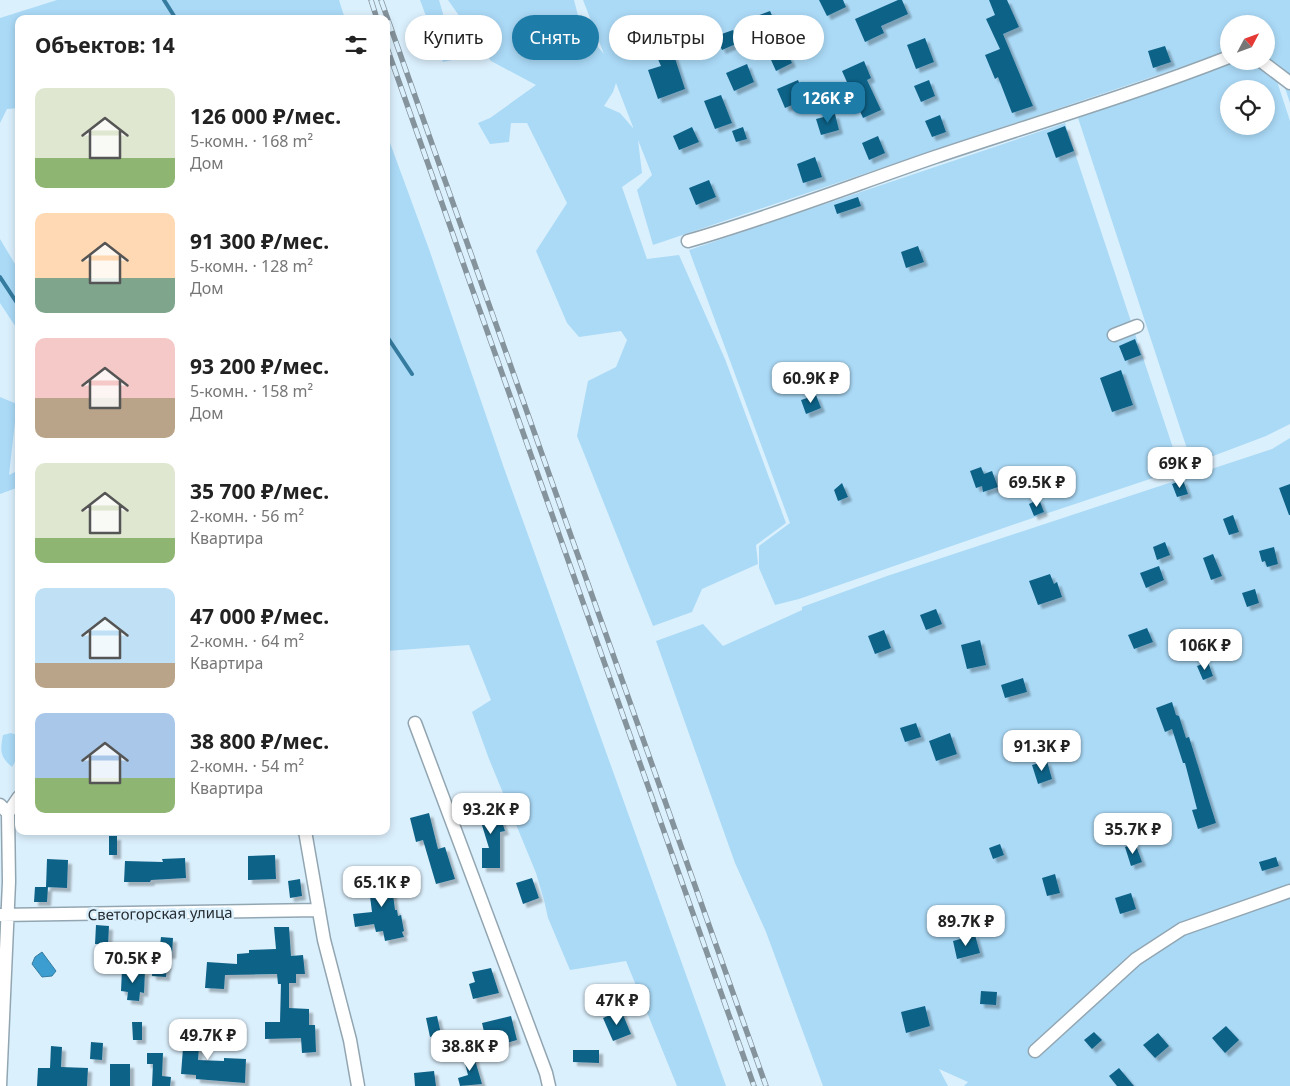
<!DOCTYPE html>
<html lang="ru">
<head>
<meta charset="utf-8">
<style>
  :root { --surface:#fff; --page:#f6f6f6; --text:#222; --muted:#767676; --accent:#1e7ca9 }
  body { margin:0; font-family:"Noto Sans",sans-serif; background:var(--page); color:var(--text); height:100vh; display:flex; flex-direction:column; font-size:19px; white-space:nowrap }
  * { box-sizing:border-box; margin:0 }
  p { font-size:16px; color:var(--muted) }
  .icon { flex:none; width:28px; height:28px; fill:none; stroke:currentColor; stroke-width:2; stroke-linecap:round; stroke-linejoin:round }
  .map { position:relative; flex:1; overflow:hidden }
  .drawer { position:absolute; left:15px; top:15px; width:375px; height:820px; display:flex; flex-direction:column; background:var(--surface); border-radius:10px; box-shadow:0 2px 8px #0003 }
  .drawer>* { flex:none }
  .banner { position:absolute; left:405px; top:15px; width:475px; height:45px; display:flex; gap:10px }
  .needle { width:32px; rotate:49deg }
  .tools { position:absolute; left:1220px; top:15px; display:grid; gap:10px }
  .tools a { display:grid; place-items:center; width:55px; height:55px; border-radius:50%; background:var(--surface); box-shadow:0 2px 8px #0003; font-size:25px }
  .price { position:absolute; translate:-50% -42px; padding:0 11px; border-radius:10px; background:#fff; color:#222; font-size:16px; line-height:32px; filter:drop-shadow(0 1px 2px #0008) }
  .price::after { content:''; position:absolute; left:50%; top:30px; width:15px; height:11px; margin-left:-8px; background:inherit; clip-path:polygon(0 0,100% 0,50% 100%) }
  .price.selected { background:var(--accent); color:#fff }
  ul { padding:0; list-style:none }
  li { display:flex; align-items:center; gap:15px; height:125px; padding:0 20px }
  li span { display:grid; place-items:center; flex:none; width:140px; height:100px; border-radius:10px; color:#555 }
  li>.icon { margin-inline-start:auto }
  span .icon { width:60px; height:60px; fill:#fffc; stroke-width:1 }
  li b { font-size:21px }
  h2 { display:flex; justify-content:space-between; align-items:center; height:60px; padding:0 20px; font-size:21px }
  .tag { padding:0 18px; border-radius:22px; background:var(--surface); box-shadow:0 2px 8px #0003; font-size:18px; line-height:45px }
  .tag.selected { background:var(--accent); color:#fff }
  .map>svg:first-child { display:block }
  .green { fill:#abdaf7; fill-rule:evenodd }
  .water { fill:#3c9ed0; stroke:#357ca0 }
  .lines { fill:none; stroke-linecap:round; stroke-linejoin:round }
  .stream { stroke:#357ca0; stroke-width:4 }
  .building { fill:#116287; filter:url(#shadow) }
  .street-casing { stroke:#92a6b2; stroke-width:15 }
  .street { stroke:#fff; stroke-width:12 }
  .rail-casing { stroke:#85939c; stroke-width:5.5 }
  .rail { stroke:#dbf0fd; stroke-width:4; stroke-dasharray:11; stroke-linecap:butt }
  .labels { text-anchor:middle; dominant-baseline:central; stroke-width:5; stroke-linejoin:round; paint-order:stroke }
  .street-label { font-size:15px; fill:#252c31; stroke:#dbf0fd }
</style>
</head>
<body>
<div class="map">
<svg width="1290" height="1086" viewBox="0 0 1290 1086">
  <defs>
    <filter id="shadow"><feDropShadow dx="4" dy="4" stdDeviation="1" flood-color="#0004"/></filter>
  </defs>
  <rect width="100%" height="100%" fill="#dbf0fd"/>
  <!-- green -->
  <path class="green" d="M57,0H339L345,19H19V108L7,109L0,123V18Z
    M420,0H439L456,59L443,62Z
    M448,0H574L581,27L604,54L583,0H1290V103L1279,70L1266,61V24H1229V51L653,245L637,190L652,175L638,140L642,173L622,187L647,259L679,255L725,359L786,523L756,545L758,564L702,589L692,612L653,626L577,436L588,381L616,367L627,340L621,331L579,337L567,323L536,251L567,203L527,123H511L509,142L490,144L478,123L490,118L536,85L491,61ZM616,83L633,127V128L620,113L604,106L613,92Z
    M1231,61H1255L1276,78L1290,121V424L1266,436L1192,464L1078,118ZM1229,89H1266V126H1229Z
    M1065,123L1180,469L1024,521L799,599L775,605L759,568V546L790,523L689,250Z
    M386,132L429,249L504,468L726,1086H677L626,961L570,970L548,918L544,900L536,873L489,759L472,712L491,700L469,645L386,651Z
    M0,239L15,264L19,263V332L0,303Z
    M0,397L17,404L9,475L19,470V487L0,494Z
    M1290,438V1086H964L968,1082L939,1069L948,1086H823L766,932L735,863L656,641L703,624L723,646L802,610V607L887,576L1272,449Z
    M11,733L17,735C18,746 19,757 12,767C0,757 0,750 3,735Z"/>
  <!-- water -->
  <path class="water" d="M42,952L56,971L52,976L42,977L32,964L35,957Z"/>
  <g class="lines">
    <!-- stream -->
    <path class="stream" d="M164,0L176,19
      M0,277L19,306
      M386,335L412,374"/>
  </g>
  <!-- building -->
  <path class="building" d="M819,0H843L846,7L827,16Z
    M898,0H902L908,14L881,26L884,33L865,42L855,19Z
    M989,0H1007L1019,27L1003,34L1033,106L1012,113L998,77L995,79L985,55L1000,49L986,19L995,15Z
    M770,11L777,26L761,33L754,17Z
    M664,30L672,49L685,89L658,99L648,70L661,66L648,37Z
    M733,30L738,43L722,50L716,36Z
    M925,38L934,62L916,69L907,45Z
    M783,44L792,63L776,71L767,51Z
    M1165,46L1171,62L1153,68L1148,51Z
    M864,61L871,78L867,80L881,110L863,118L842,71Z
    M747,64L754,82L734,91L726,73Z
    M798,80L806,99L785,108L777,89Z
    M929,80L935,96L921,102L914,86Z
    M721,95L732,123L715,129L704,101Z
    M835,114L839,130L821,135L816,119Z
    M940,115L946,132L932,137L925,121Z
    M1065,126L1074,151L1056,158L1047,133Z
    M692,127L699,142L679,150L673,136Z
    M743,127L747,139L736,142L732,131Z
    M878,136L885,153L869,160L862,143Z
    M815,157L822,177L803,183L797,164Z
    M709,180L716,197L696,205L689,188Z
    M858,197L861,206L837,214L834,205Z
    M918,246L924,262L906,268L901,252Z
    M1135,339L1141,355L1125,361L1119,346Z
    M1121,370L1133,405L1112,412L1100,378Z
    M816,395L821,408L806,414L801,400Z
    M981,467L984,474L992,471L998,487L983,492L982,486L976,488L970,471Z
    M1183,480L1188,494L1177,497L1172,484Z
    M842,483L848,497L838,501L834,490Z
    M1290,484V515H1289L1279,488Z
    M1039,499L1044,512L1034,516L1029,504Z
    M1233,515L1239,532L1229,535L1223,519Z
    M1165,542L1170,555L1157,560L1153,547Z
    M1274,547L1278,564L1267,567L1265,561L1262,562L1259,551Z
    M1213,554L1222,576L1211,580L1203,558Z
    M1159,566L1164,580L1146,588L1140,573Z
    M1050,574L1054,584L1057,582L1062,597L1038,605L1029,581Z
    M1255,589L1259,603L1247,607L1242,593Z
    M936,609L942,624L926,630L920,615Z
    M1147,628L1153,642L1134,649L1128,635Z
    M884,630L891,648L875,654L868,636Z
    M980,640L986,665L967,669L961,645Z
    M1208,662L1213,676L1203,680L1197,666Z
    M1023,678L1027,692L1005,698L1001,685Z
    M1172,702L1176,715L1179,716L1186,738L1189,737L1216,823L1198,829L1192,810L1197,809L1185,763H1183L1172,729L1165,732L1156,708Z
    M916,723L921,737L905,742L900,728Z
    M950,733L957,754L936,761L929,741Z
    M1047,761L1052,779L1038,784L1032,765Z
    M496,803L505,831L500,832V868H482V848H489L477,809Z
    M429,813L438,849L445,847L455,879L436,884L423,840L416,842L410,818Z
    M109,836H117V855H109Z
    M1135,843L1142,862L1131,866L1125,847Z
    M1000,844L1004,855L993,859L989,848Z
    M275,855L276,879L248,880V856Z
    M1276,857L1279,866L1262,871L1259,862Z
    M185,858L186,878L151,880L150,882H124L125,861L163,862L162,859Z
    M47,859L68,860L67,888L46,887Z
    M390,871L395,910H397L398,916L401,915L404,931L402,932L404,937L385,941L383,931L376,932L374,924L355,927L353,914L372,912L367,873Z
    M1055,874L1060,893L1047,896L1042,878Z
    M532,878L539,898L523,904L516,883Z
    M300,879L302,896L290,898L288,881Z
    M35,887H48L47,902H34Z
    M1131,893L1136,909L1120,914L1115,898Z
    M96,925L109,926L108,945L95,944Z
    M274,927H289L291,956L303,955L305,974H296V983H289V1008L309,1009V1025H315L316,1052L302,1053L301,1038L265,1039V1022H280L281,984H278L277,974L225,975L224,989L205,988L207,962L237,964V954L249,953V950L276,949Z
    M975,935L980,953L957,959L953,941Z
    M161,937L173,938L172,955L159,954Z
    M153,962L167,963L166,977L152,976Z
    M491,968L499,993L473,999L469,984L475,982L472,972Z
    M122,969L145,971L144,993L140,992L139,1001L127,1000L128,992L121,991Z
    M981,991L997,992L996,1005L980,1004Z
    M925,1006L930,1026L906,1033L901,1012Z
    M621,1010L631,1034L613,1041L603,1018Z
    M437,1016L441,1034L430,1037L426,1018Z
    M511,1016L517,1040L477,1051L474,1039L485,1036L482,1023Z
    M132,1022H142V1040H133Z
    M185,1022L201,1023L198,1060L224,1061V1058L246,1059L245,1083L196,1079V1075L181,1074Z
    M1226,1026L1239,1040L1225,1053L1212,1038Z
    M1094,1032L1102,1040L1092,1049L1084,1040Z
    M1158,1033L1169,1046L1155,1058L1143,1045Z
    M91,1042L103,1043L102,1060L90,1059Z
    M51,1046L62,1047L61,1067L88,1068L87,1086H37L38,1068H50Z
    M573,1050H599V1063L573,1062Z
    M147,1053H163L162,1076L171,1077L170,1086H152L153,1064H147Z
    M473,1053L482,1084L460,1086L458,1078L468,1075L463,1056Z
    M110,1064H130V1086H110Z
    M1119,1068L1134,1086H1117L1109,1076Z
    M434,1071L436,1086H415L414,1073Z"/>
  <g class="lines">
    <defs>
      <path id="street" d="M1261,61L1290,83
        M688,241C772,217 853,185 935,157C1033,124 1132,95 1229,57
        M1114,335L1137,326
        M415,723L546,1073L549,1086
        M0,805L8,813L9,882L0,1086
        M8,813L19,797
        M305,831L324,940L350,1040L358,1086
        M0,915L319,910
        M1035,1051L1136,959L1182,929L1290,891"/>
    </defs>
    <!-- street casing -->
    <use href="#street" class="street-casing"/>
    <!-- street -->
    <use href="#street" class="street"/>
    <defs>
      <path id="rail" d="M371,0L377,19
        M381,0L766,1086
        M386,45L754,1086"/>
    </defs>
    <!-- rail casing -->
    <use href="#rail" class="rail-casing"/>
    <!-- rail -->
    <use href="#rail" class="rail"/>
  </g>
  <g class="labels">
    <!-- street labels -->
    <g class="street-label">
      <text transform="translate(160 913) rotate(-1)">Светогорская улица</text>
    </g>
  </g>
</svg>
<div class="tools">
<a><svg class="needle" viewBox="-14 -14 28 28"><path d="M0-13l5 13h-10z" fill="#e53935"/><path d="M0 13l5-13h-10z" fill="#767676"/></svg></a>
<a><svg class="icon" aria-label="locate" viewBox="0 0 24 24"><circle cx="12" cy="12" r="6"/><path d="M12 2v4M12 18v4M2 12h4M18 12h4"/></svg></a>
</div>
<b class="price selected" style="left:828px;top:124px">126K ₽</b>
<b class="price" style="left:811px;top:404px">60.9K ₽</b>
<b class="price" style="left:1180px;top:489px">69K ₽</b>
<b class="price" style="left:1037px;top:508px">69.5K ₽</b>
<b class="price" style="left:1205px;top:671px">106K ₽</b>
<b class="price" style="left:1042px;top:772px">91.3K ₽</b>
<b class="price" style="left:491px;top:835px">93.2K ₽</b>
<b class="price" style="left:1133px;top:855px">35.7K ₽</b>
<b class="price" style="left:382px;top:908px">65.1K ₽</b>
<b class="price" style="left:966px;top:947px">89.7K ₽</b>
<b class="price" style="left:133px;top:984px">70.5K ₽</b>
<b class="price" style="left:617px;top:1026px">47K ₽</b>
<b class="price" style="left:208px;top:1061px">49.7K ₽</b>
<b class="price" style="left:470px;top:1072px">38.8K ₽</b>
<div class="banner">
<a class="tag">Купить</a>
<a class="tag selected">Снять</a>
<a class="tag">Фильтры</a>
<a class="tag">Новое</a>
</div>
<section class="drawer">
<h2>Объектов: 14<svg class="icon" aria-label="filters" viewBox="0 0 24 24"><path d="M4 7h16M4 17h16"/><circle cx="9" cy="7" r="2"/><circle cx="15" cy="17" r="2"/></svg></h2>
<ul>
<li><span style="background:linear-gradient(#dfe7d0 70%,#8fb573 0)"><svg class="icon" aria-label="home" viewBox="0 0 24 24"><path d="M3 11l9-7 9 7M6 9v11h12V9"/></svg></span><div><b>126 000 ₽/мес.</b><p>5-комн. · 168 m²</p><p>Дом</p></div></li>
<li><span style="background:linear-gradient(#ffd9b3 65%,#7fa58c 0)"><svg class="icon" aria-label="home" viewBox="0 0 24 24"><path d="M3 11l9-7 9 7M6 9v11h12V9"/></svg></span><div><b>91 300 ₽/мес.</b><p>5-комн. · 128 m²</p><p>Дом</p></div></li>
<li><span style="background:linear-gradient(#f6c9c9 60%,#b9a48a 0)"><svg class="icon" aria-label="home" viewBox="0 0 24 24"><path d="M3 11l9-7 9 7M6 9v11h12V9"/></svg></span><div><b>93 200 ₽/мес.</b><p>5-комн. · 158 m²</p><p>Дом</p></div></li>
<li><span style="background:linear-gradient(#dfe7d0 75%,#8fb573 0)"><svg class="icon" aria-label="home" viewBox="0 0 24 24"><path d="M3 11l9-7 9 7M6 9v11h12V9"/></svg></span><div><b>35 700 ₽/мес.</b><p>2-комн. · 56 m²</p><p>Квартира</p></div></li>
<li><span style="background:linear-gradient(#bfe0f5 75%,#b9a48a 0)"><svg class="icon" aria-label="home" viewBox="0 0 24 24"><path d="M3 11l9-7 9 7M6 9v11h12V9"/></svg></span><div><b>47 000 ₽/мес.</b><p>2-комн. · 64 m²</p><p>Квартира</p></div></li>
<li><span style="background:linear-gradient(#a9c7e8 65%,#8fb573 0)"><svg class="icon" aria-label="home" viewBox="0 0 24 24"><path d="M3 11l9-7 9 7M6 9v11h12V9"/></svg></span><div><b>38 800 ₽/мес.</b><p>2-комн. · 54 m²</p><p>Квартира</p></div></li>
</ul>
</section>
</div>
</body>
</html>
